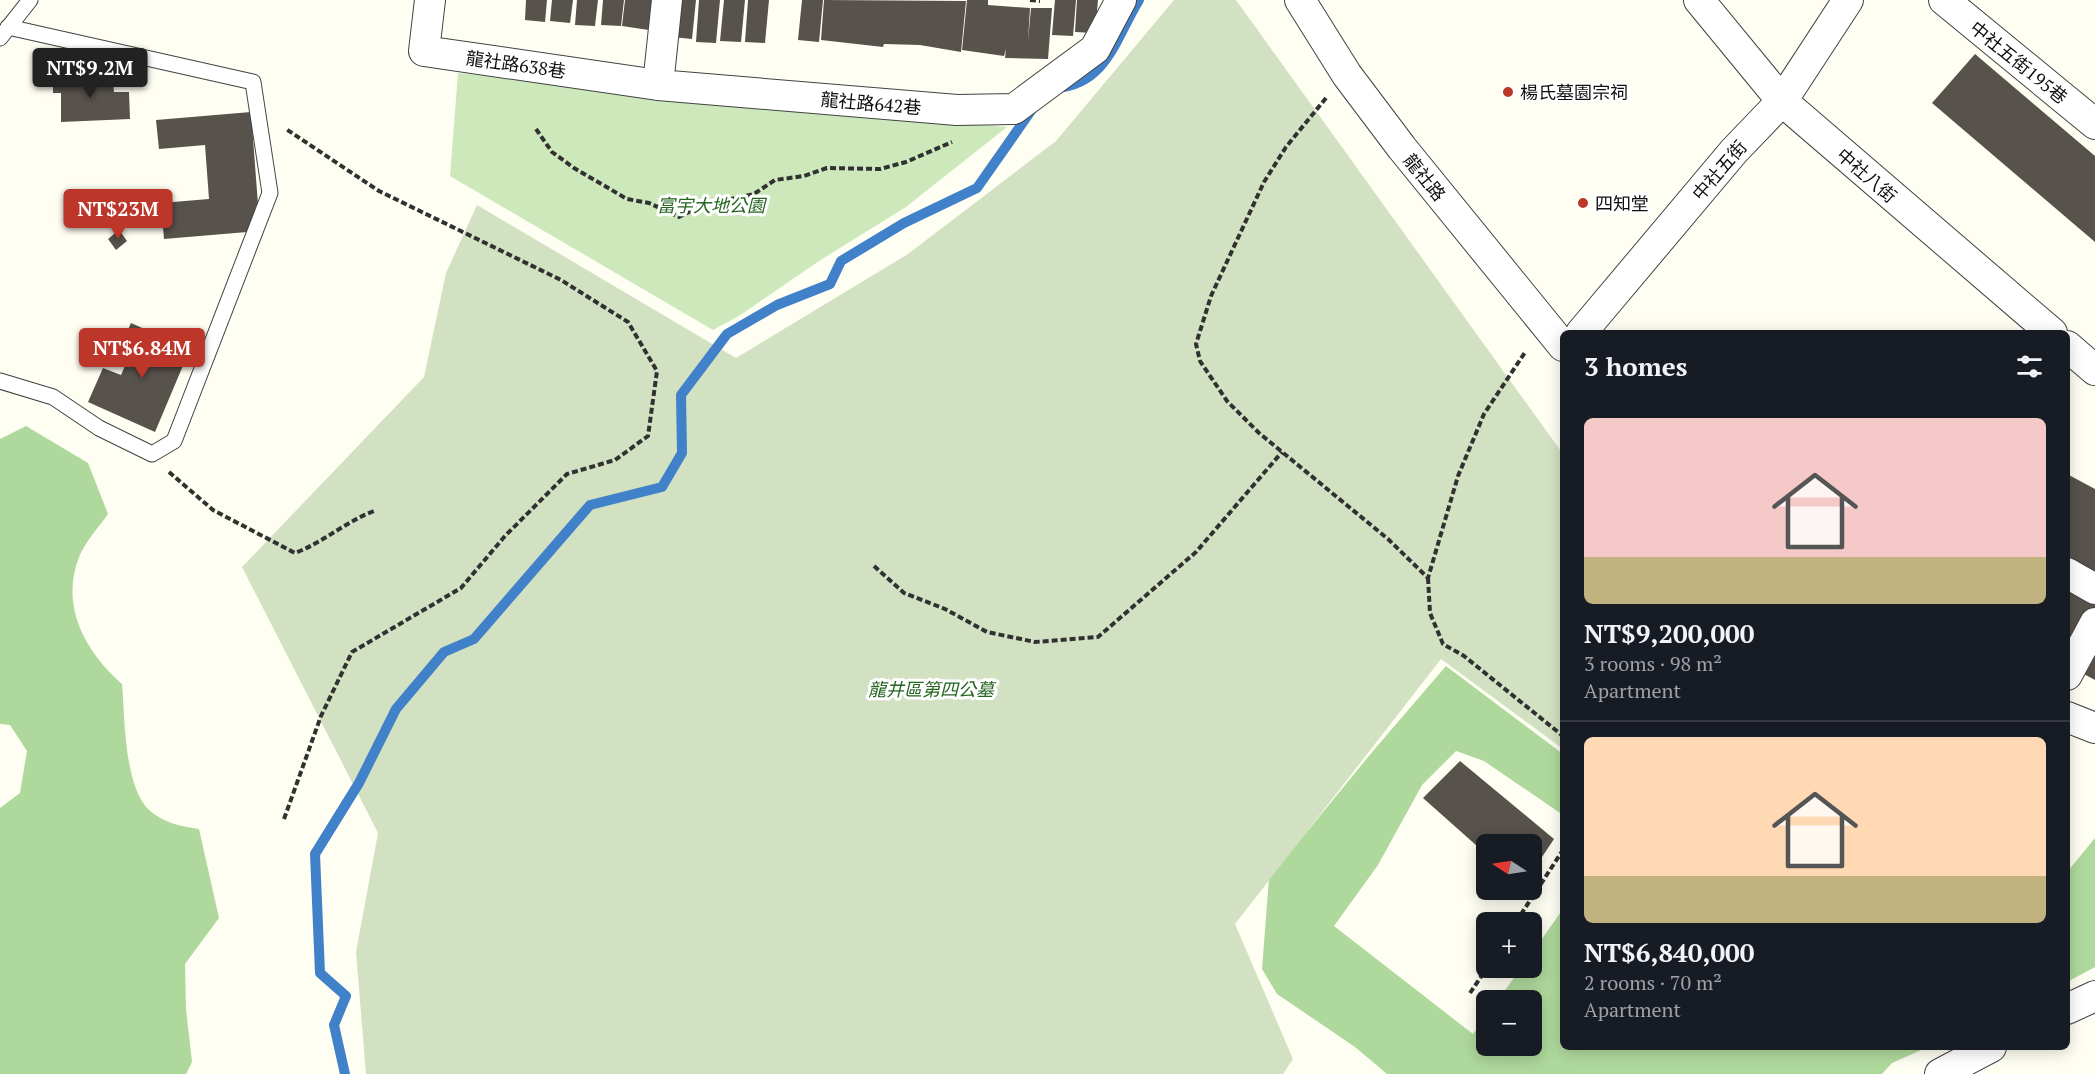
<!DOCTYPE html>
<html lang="en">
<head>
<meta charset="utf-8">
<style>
  :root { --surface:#171b24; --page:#242831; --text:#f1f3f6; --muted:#9ea1a6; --line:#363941; --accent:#bc372a }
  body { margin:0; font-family:"PT Serif","Noto Sans TC",serif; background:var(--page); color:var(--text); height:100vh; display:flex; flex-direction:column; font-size:22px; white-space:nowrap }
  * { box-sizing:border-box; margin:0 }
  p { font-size:20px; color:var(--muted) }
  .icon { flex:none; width:33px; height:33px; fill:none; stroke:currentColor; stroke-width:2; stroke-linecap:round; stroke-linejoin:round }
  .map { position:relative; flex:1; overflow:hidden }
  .details { position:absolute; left:1560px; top:330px; width:510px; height:720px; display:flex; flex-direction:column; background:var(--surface); border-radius:9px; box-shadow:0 3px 15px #0003 }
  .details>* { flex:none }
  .needle { width:39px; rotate:282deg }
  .fabs { position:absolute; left:1476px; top:834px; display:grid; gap:12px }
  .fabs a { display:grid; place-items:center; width:66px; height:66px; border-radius:9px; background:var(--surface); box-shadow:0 3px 15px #0003; font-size:30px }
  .price { position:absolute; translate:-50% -51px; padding:0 14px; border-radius:6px; background:var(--accent); color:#fff; font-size:20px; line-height:39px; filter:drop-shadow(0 2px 3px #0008) }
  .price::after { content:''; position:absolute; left:50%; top:36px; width:18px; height:14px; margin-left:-9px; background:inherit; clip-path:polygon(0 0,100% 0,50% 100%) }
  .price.on { background:#222; color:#fff }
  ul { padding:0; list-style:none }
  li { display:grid; align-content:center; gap:12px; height:318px; padding:0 24px }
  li+li { border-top:2px solid var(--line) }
  li span { display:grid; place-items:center; height:186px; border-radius:9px; color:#555 }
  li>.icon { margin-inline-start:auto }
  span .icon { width:108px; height:108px; fill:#fffc; stroke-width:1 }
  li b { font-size:26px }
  h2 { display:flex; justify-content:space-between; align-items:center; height:72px; padding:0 24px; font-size:26px }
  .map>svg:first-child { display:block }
  .green { fill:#cde9bc }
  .forest { fill:#afd99c }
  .cemetery { fill:#d3e1c3 }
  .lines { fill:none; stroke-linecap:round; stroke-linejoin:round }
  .stream { stroke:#4181ca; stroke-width:10 }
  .building { fill:#58524c }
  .service-casing { stroke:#424242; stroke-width:17 }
  .minor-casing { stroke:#424242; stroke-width:32 }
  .path { stroke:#313131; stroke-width:4; stroke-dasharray:6 3; stroke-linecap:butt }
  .service { stroke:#fff; stroke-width:15 }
  .minor { stroke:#fff; stroke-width:30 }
  .poi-dot { fill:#bc372a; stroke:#fff; stroke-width:2 }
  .labels { text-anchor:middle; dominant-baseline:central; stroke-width:6; stroke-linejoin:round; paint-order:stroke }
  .street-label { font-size:18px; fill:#0f0f0f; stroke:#fff }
  .poi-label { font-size:18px; fill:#0f0f0f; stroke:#fff; text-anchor:start }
  .park-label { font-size:18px; font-style:italic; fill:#266621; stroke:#fff }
</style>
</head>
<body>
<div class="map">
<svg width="2095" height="1074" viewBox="0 0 2095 1074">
  <rect width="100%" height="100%" fill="#fffef2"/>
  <!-- green -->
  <path class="green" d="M458,73L1007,127L906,207L819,261L739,316L713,330L450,176Z"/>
  <!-- forest -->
  <path class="forest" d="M26,426L88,463L108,514C99,527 85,542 79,557C60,606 85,651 122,684C125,718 124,784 148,809C161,822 182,827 199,829L219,918L185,964L186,1009L192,1062L186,1074H0V808L20,793L27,751L10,725L0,724V439Z
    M1446,666L1563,754V815L1484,761L1456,751L1422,785L1378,865L1334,926L1473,1034L1486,1016V1046H1532V1000H1498L1521,968H1532V953L1563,909V1047H1928L1892,1063L1882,1074H1387L1355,1047L1277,994L1262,969L1269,878L1373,751Z
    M2095,838V967L2067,982V872Z"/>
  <!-- cemetery -->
  <path class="cemetery" d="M1174,0H1236L1563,454V749L1441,659L1235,924L1293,1059L1283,1074H366L356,952L378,833L242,567L424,377L446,273L477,205L736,358L908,254L1056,141Z"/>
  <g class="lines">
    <!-- stream -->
    <path class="stream" d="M1056,88C1107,84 1116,37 1139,0
      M345,1074L334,1025L346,996L320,973L315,854L359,783L396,709L444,652L474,639L590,505L662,487L682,453L681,395L727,334L777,305L830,284L841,261L904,223L977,188L1033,108"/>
  </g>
  <!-- building -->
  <path class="building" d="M526,0H547L545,22L525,20Z
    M552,0H573L570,23L550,21Z
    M577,0H598L595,26L575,25Z
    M603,0H624L621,26L601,25Z
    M625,0H665L662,32L622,26Z
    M675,0H696L692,39L672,37Z
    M699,0H720L716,43L696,42Z
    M724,0H745L741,42L720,41Z
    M748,0H769L765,43L745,42Z
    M802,0H823L819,42L798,40Z
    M824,0L966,1L961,52L920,45L884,44L883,47L821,40Z
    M967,0H988V5L1030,8L1028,41L1031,8H1052L1048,59L1005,58L1006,49L1004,56L962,50Z
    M1055,0H1076L1073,36L1052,35Z
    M1077,0H1098L1095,33L1075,32Z
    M1975,54L2095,156V242L1932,103Z
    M95,73V82L113,81L114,92H129L130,119L61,122V93H53V75Z
    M251,112L260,231L164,239L161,203L209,199L205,145L159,149L156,120Z
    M119,230L127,241L116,250L108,239Z
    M131,323L190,349L155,432L88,402L103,368L121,375L131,352L120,348Z
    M2067,474L2095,489V680L2067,665Z
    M1460,761L1554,839L1532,872V844H1486V854L1423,798Z"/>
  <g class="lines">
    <defs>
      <path id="service" d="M0,38L30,0
        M0,381L53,397L99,428L152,454L174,441L270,193L253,82L8,27"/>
      <path id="minor" d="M430,0L424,51L658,85L957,110L1014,109L1095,49L1121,0
        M1300,0L1347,75L1402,148L1563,346
        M1699,0L1782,101L2052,333
        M1944,0L2095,124
        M658,85L667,0
        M1581,333L1734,151L1782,101L1848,0
        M2067,346L2095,370
        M2067,573L2095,589
        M2067,675L2095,623
        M2067,717L2095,728
        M2067,1009L2095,996
        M1940,1074L1991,1047"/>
    </defs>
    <!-- service casing -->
    <use href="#service" class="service-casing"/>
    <!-- minor casing -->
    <use href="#minor" class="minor-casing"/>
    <!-- path -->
    <path class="path" d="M1030,0L1040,1
      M1326,98L1286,147L1264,182L1211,296L1196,344L1200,361L1227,401L1259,433L1388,539L1428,578L1458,476L1484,414L1526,351
      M536,129L552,152L574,168L627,199L649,203L679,217L703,205L754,194L775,180L804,176L827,168L880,169L906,162L952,142
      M169,472L213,510L295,553C324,542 345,522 374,511
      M874,566L904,593L945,609L987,632L1035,642L1098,637L1196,552L1282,452
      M1428,578L1430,613L1443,644L1464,656L1563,736
      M284,819L321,716L352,652L461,588L505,536L567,474L615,460L648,436L657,371L628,322L561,280L379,191L286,129
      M1516,922L1563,850
      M1470,993L1487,968"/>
    <!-- service -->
    <use href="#service" class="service"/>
    <!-- minor -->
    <use href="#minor" class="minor"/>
  </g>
  <!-- markers -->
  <g class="poi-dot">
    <circle cx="1508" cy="92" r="6"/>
    <circle cx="1583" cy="203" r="6"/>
  </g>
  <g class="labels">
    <!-- street labels -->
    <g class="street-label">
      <text transform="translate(2019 62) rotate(39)">中社五街195巷</text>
      <text transform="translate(516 64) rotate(8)">龍社路638巷</text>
      <text transform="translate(871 103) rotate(5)">龍社路642巷</text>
      <text transform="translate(1719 170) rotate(-49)">中社五街</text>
      <text transform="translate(1867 175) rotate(41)">中社八街</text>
      <text transform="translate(1425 177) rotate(51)">龍社路</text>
    </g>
    <!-- poi labels -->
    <g class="poi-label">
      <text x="1520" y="92">楊氏墓園宗祠</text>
      <text x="1595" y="203">四知堂</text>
    </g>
    <!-- park labels -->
    <g class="park-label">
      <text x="711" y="205">富宇大地公園</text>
      <text x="931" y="689">龍井區第四公墓</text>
    </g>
  </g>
</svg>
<div class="fabs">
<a><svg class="needle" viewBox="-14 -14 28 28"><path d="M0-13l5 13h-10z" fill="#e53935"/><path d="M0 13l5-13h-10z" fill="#9ea1a6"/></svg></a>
<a>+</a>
<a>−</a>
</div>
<b class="price on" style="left:90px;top:99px">NT$9.2M</b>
<b class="price" style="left:118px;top:240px">NT$23M</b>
<b class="price" style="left:142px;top:379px">NT$6.84M</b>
<section class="details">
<h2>3 homes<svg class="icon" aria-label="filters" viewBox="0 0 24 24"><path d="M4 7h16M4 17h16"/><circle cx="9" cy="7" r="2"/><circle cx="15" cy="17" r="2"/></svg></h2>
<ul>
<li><span style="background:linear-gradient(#f6c9c9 75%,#c2b280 0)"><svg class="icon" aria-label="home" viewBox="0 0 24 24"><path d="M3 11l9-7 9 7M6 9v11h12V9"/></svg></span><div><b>NT$9,200,000</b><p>3 rooms · 98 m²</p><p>Apartment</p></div></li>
<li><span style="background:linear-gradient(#ffd9b3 75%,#c2b280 0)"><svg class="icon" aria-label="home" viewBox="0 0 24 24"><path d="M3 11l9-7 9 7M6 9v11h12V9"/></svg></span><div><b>NT$6,840,000</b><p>2 rooms · 70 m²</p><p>Apartment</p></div></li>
</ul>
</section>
</div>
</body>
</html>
